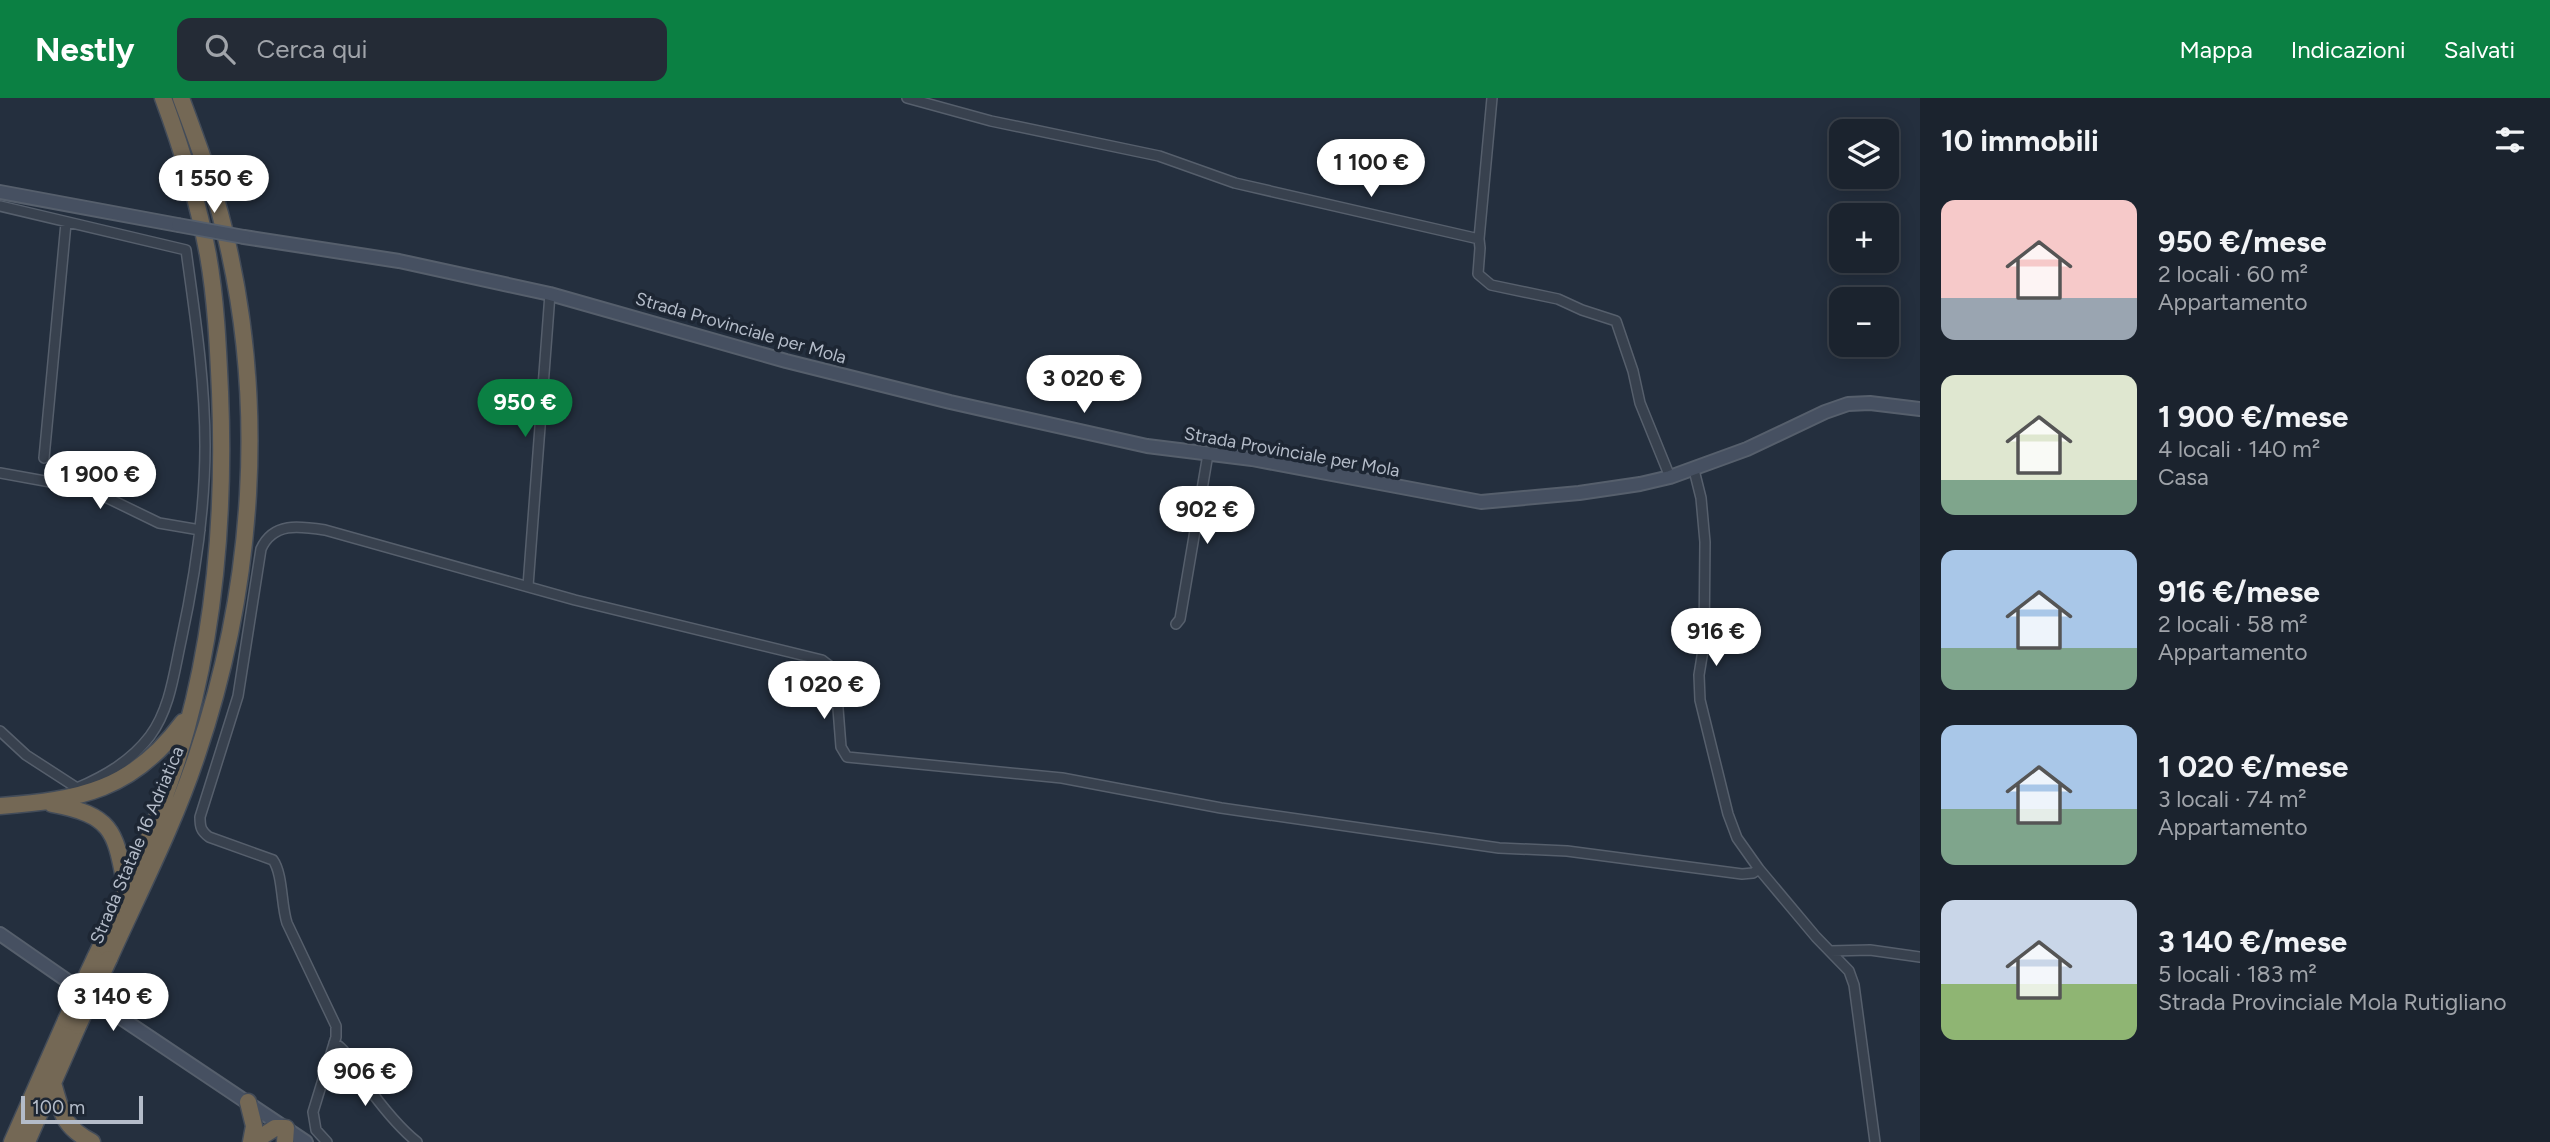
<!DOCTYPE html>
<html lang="it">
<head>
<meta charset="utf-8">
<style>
  :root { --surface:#1b232e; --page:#242b36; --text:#f1f3f6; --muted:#a0a4aa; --line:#39404a; --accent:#0b8043 }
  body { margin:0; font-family:Figtree,sans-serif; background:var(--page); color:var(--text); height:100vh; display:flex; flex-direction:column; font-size:26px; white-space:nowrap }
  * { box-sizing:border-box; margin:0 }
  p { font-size:23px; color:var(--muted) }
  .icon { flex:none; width:38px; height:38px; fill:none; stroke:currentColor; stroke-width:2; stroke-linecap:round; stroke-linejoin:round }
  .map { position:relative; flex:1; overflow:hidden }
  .drawer { display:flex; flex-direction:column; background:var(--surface); width:630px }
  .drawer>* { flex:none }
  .fabs { position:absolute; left:1829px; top:21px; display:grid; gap:14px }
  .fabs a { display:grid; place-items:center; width:70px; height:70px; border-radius:14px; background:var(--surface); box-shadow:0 4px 18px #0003,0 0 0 2px var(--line); font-size:35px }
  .scale { position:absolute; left:21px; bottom:18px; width:122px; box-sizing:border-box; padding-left:7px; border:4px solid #b4bcc9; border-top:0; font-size:19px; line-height:24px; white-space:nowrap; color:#b4bcc9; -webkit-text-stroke:5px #1d2633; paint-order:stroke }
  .price { position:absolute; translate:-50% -60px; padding:0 16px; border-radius:24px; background:#fff; color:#222; font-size:23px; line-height:46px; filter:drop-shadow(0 2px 4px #0008) }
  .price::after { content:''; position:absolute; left:50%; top:42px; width:21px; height:16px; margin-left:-10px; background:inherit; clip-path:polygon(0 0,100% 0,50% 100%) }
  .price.on { background:var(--accent); color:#fff }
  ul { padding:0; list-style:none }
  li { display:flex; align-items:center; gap:21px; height:175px; padding:0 21px }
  li span { display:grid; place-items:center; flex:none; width:196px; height:140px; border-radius:14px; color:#555 }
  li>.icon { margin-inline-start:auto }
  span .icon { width:84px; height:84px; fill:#fffc; stroke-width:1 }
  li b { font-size:30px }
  h2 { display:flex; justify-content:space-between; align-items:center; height:84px; padding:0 21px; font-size:30px }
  header { display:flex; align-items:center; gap:42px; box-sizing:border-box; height:98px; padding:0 35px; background:var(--accent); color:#fff }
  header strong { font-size:33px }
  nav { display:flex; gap:38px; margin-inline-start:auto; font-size:24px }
  .search { width:490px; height:63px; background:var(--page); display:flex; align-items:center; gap:18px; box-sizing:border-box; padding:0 24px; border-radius:14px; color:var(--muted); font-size:26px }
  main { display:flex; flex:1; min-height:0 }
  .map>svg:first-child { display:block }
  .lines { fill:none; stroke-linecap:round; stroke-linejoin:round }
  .street-casing { stroke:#565f6c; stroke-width:12 }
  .secondary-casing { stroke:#565f6c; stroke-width:16 }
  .highway-casing { stroke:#434c59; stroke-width:19 }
  .street { stroke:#38414e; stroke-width:9 }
  .secondary { stroke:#465061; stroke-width:12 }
  .highway { stroke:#746855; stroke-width:16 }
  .secondary-bridge-casing { stroke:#565f6c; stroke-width:16; stroke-linecap:butt }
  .highway-bridge-casing { stroke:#434c59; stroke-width:19; stroke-linecap:butt }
  .secondary-bridge { stroke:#465061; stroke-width:12 }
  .highway-bridge { stroke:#746855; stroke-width:16 }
  .labels { text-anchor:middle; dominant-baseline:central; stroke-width:7; stroke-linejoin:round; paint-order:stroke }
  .street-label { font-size:18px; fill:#b4bcc9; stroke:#1d2633 }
</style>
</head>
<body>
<header>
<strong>Nestly</strong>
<div class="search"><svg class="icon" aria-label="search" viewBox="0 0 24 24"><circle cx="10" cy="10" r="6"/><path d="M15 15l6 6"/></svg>Cerca qui</div>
<nav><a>Mappa</a><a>Indicazioni</a><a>Salvati</a></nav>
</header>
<main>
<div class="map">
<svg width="1920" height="1044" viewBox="0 0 1920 1044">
  <rect width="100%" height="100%" fill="#242f3e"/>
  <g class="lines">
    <defs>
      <path id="street" d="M907,0L991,23L1159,58L1235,85L1479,141L1480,150L1478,176L1491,187L1558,201L1582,212L1616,223L1633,273L1640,305L1670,379
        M0,108L186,152C195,217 205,282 205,348C205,414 195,479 181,543C174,575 170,611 150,638C131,663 105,678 77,690L26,657L0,633
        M1479,141L1492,0
        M44,360L66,125
        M1694,372L1701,400L1705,444L1704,546L1699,577L1700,602L1728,716L1737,740L1759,771
        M0,375L89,391L159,425L200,432
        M528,488L550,196
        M1176,526L1180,521L1208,356
        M1830,853L1870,852L1920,859
        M334,945C347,951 356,973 365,985C380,1006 397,1028 417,1044
        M327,1044L316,1032L313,1014L336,939V928L287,825C281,807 283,776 273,762L209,739C201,733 200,729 200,719L238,598L261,451C273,424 299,428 325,432L575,502L822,562L835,572L841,649L847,659L1062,680L1221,710L1499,750L1567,753L1742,776L1753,775L1759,771L1816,839L1849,873L1854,887L1875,1044"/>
      <path id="secondary" d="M0,94L178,127
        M244,139L399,163L550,196L786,263L950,304L1147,348L1252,361L1481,404L1579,395L1640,386L1670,379L1747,351L1825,314L1848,306L1870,305L1920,311
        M0,836L121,920L306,1044"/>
      <path id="highway" d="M52,706C117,718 115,736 127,795
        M0,708C80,702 133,692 183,624
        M95,860C127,794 156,729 178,660C215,542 225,417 220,294C218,249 216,202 208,157C198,104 182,51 163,0
        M109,861C139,794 174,727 197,657C254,489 267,304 224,131C213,86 197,43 181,0
        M53,985C62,1015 62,1028 92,1044
        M248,1004L254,1028L251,1044
        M12,1044L66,922
        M27,1044L78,928
        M253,1044L275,1030H286L285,1044"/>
    </defs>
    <!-- street casing -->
    <use href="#street" class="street-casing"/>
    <!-- secondary casing -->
    <use href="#secondary" class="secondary-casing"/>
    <!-- highway casing -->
    <use href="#highway" class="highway-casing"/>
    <!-- street -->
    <use href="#street" class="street"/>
    <!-- secondary -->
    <use href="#secondary" class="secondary"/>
    <!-- highway -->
    <use href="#highway" class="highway"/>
    <defs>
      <path id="secondary-bridge" d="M178,127L244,139"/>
      <path id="highway-bridge" d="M66,922L95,860
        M78,928L109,861"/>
    </defs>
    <!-- secondary-bridge casing -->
    <use href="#secondary-bridge" class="secondary-bridge-casing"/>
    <!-- highway-bridge casing -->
    <use href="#highway-bridge" class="highway-bridge-casing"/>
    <!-- secondary-bridge -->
    <use href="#secondary-bridge" class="secondary-bridge"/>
    <!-- highway-bridge -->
    <use href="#highway-bridge" class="highway-bridge"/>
  </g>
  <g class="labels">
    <!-- street labels -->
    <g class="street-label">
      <text transform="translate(741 230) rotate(16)">Strada Provinciale per Mola</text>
      <text transform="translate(1292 354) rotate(10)">Strada Provinciale per Mola</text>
      <text transform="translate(137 747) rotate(-67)">Strada Statale 16 Adriatica</text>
    </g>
  </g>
</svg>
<div class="fabs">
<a><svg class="icon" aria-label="layers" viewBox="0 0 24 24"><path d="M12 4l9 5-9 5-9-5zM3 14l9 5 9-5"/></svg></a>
<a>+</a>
<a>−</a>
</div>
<div class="scale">100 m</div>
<b class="price" style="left:1371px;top:101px">1 100 €</b>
<b class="price" style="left:214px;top:117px">1 550 €</b>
<b class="price" style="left:1084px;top:317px">3 020 €</b>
<b class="price on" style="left:525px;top:341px">950 €</b>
<b class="price" style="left:100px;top:413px">1 900 €</b>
<b class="price" style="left:1207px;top:448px">902 €</b>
<b class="price" style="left:1716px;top:570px">916 €</b>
<b class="price" style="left:824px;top:623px">1 020 €</b>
<b class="price" style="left:113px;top:935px">3 140 €</b>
<b class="price" style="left:365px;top:1010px">906 €</b>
</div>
<section class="drawer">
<h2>10 immobili<svg class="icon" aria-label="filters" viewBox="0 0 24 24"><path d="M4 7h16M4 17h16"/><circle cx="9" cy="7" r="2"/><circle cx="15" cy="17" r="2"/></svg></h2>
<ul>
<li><span style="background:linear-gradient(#f6c9c9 70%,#9aa5b1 0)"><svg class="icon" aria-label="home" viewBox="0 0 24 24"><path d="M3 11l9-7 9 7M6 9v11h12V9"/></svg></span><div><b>950 €/mese</b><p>2 locali · 60 m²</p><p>Appartamento</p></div></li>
<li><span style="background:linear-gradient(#dfe7d0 75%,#7fa58c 0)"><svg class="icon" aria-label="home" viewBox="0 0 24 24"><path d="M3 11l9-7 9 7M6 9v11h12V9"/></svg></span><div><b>1 900 €/mese</b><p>4 locali · 140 m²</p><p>Casa</p></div></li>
<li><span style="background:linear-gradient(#a9c7e8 70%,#7fa58c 0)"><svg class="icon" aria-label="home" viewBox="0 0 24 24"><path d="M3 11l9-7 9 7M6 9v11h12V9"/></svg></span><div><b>916 €/mese</b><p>2 locali · 58 m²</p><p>Appartamento</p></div></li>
<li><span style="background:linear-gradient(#a9c7e8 60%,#7fa58c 0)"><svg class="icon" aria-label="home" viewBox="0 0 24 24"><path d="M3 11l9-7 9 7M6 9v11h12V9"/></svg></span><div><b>1 020 €/mese</b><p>3 locali · 74 m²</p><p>Appartamento</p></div></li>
<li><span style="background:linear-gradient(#c9d6e8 60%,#8fb573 0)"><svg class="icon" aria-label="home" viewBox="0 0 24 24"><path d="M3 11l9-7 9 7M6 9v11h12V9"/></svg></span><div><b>3 140 €/mese</b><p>5 locali · 183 m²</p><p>Strada Provinciale Mola Rutigliano</p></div></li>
</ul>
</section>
</main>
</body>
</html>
